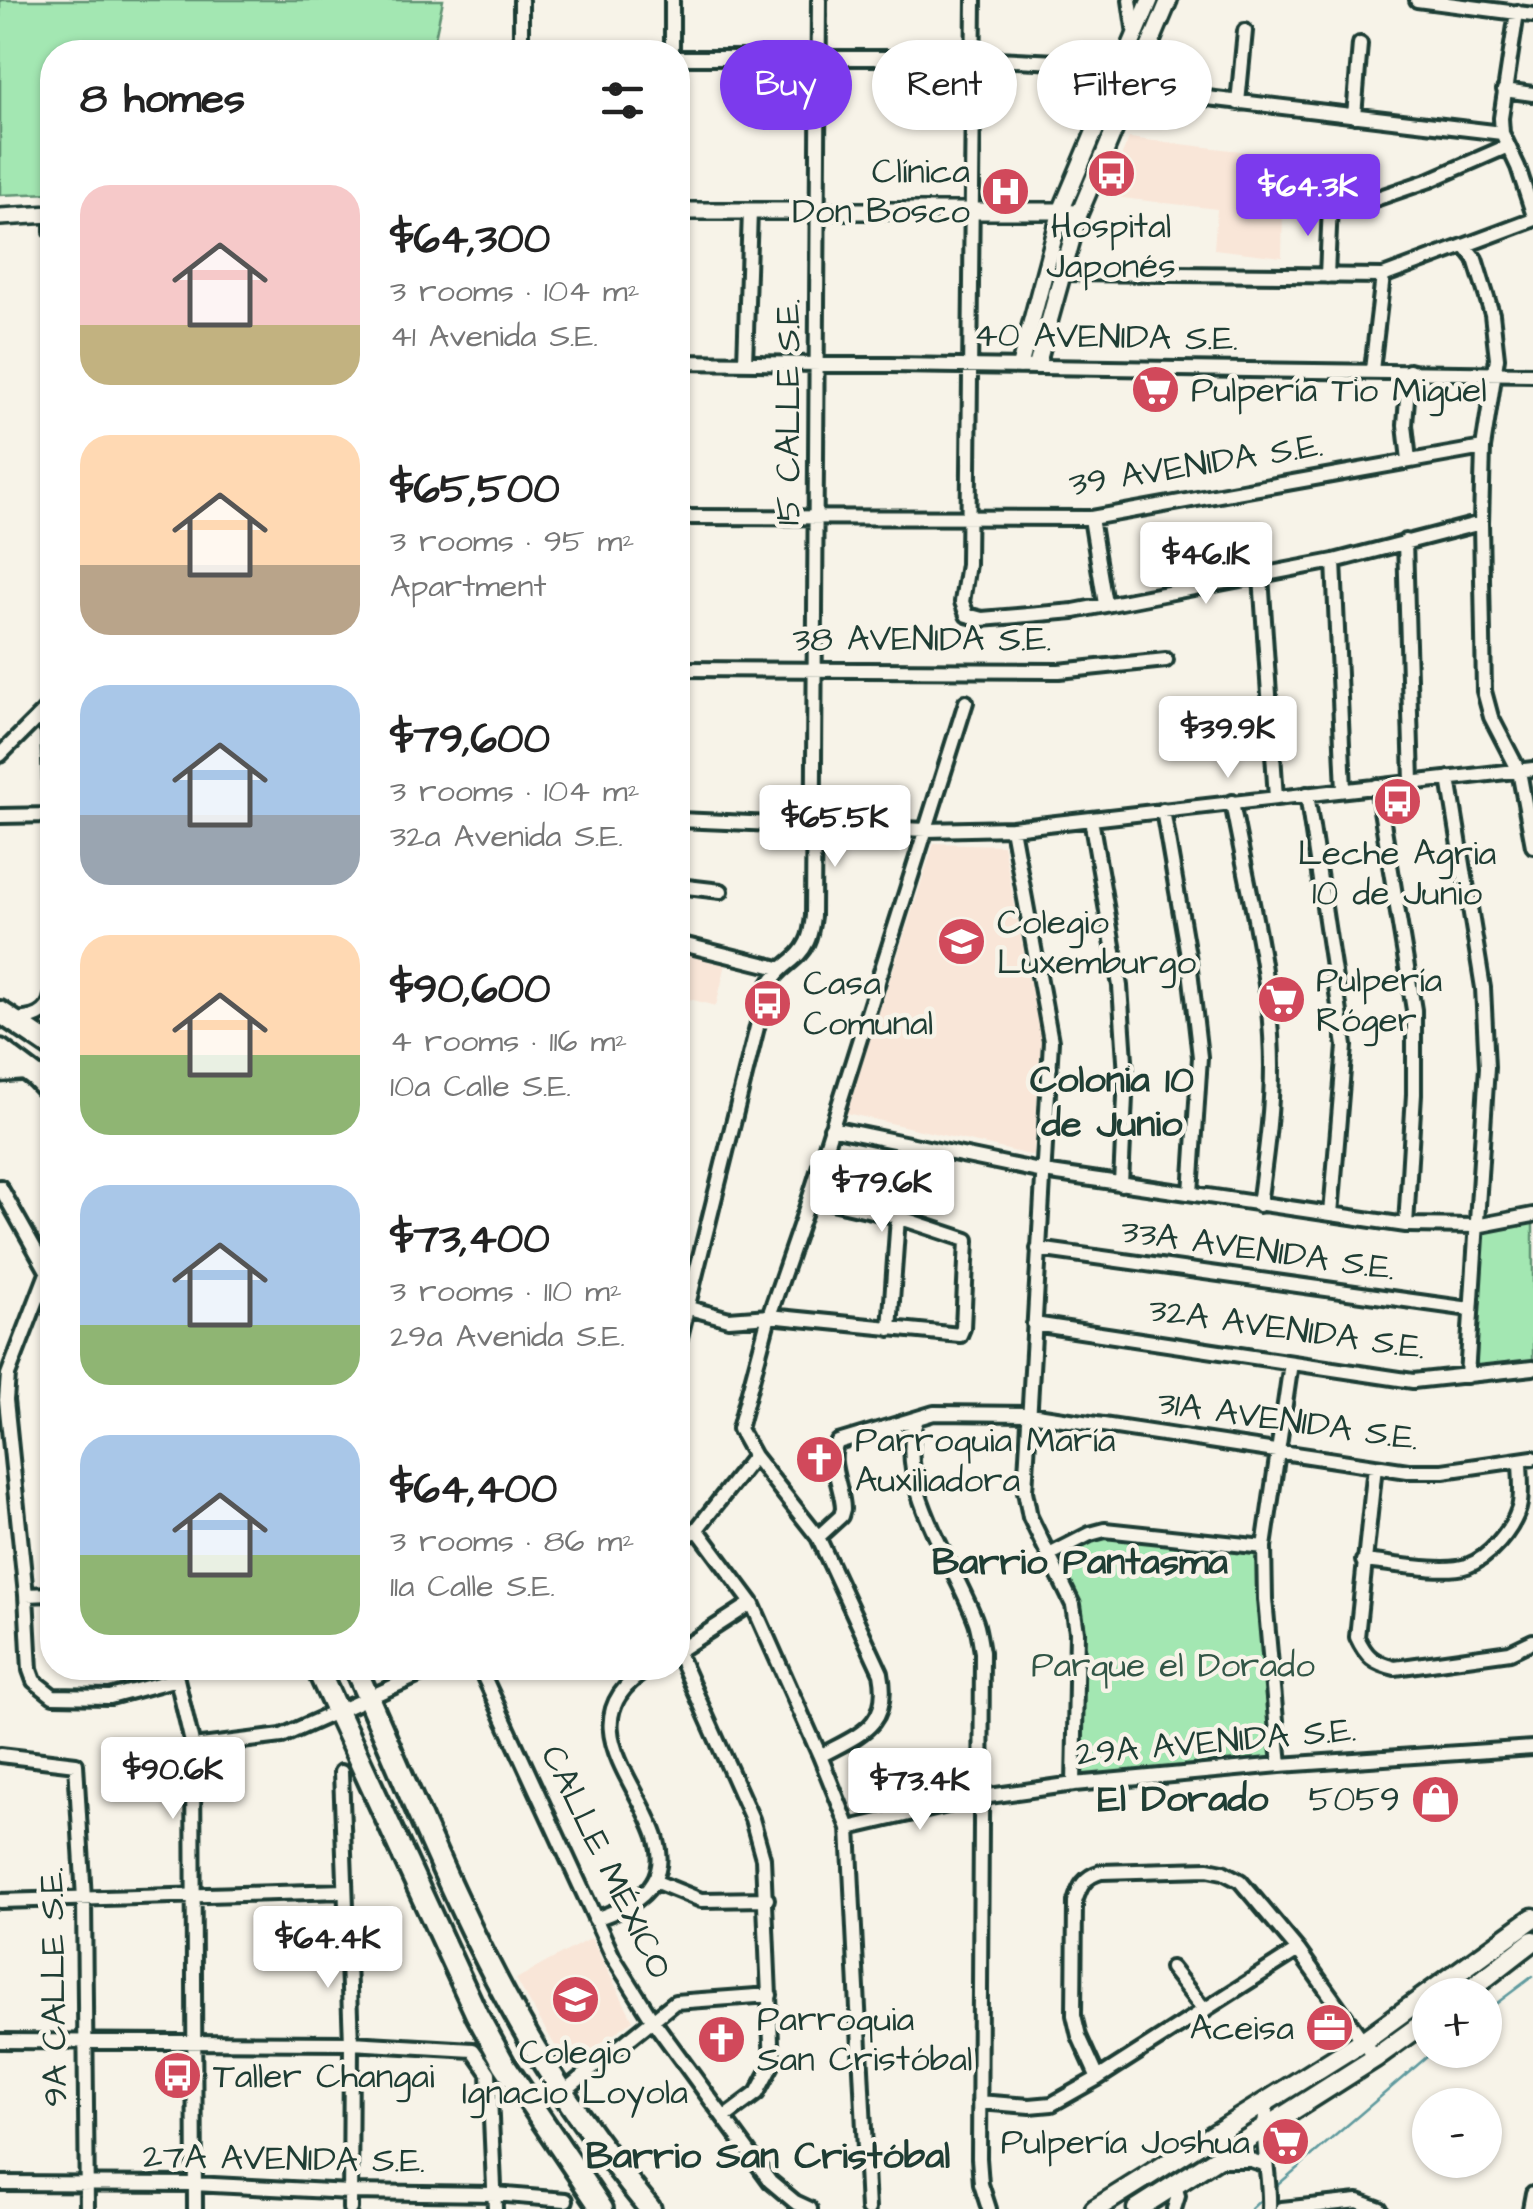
<!DOCTYPE html>
<html lang="en">
<head>
<meta charset="utf-8">
<style>
  :root { --surface:#fff; --page:#f2f2f2; --text:#222; --muted:#767676; --accent:#7c3aed }
  body { margin:0; font-family:"Architects Daughter",sans-serif; background:var(--page); color:var(--text); height:100vh; display:flex; flex-direction:column; font-size:38px; white-space:nowrap }
  * { box-sizing:border-box; margin:0 }
  p { font-size:32px; color:var(--muted) }
  .icon { flex:none; width:55px; height:55px; fill:none; stroke:currentColor; stroke-width:2; stroke-linecap:round; stroke-linejoin:round }
  .map { position:relative; flex:1; overflow:hidden }
  .details { position:absolute; left:40px; top:40px; width:650px; height:1640px; display:flex; flex-direction:column; background:var(--surface); border-radius:40px; box-shadow:0 2px 8px #0004 }
  .details>* { flex:none }
  .guide { position:absolute; left:720px; top:40px; width:662px; height:90px; display:flex; gap:20px }
  .tools { position:absolute; left:1412px; top:1978px; display:grid; gap:20px }
  .tools a { display:grid; place-items:center; width:90px; height:90px; border-radius:50%; background:var(--surface); box-shadow:0 2px 8px #0004; font-size:50px }
  .price { position:absolute; translate:-50% -85px; padding:0 22px; border-radius:10px; background:#fff; color:#222; font-size:32px; line-height:65px; filter:drop-shadow(0 2px 5px #0008) }
  .price::after { content:''; position:absolute; left:50%; top:60px; width:30px; height:22px; margin-left:-15px; background:inherit; clip-path:polygon(0 0,100% 0,50% 100%) }
  .price.selected { background:var(--accent); color:#fff }
  ul { padding:0; list-style:none }
  li { display:flex; align-items:center; gap:30px; height:250px; padding:0 40px }
  li span { display:grid; place-items:center; flex:none; width:280px; height:200px; border-radius:30px; color:#555 }
  li>.icon { margin-inline-start:auto }
  span .icon { width:120px; height:120px; fill:#fffc; stroke-width:1 }
  li b { font-size:42px }
  h2 { display:flex; justify-content:space-between; align-items:center; height:120px; padding:0 40px; font-size:42px }
  .chip { padding:0 35px; border-radius:45px; background:var(--surface); box-shadow:0 2px 8px #0004; font-size:35px; line-height:90px }
  .chip.selected { background:var(--accent); color:#fff }
  .map>svg:first-child { display:block }
  .built { fill:#f9e6d8 }
  .green { fill:#a3e7b2; stroke:#619273; stroke-width:2.5 }
  .lines { fill:none; stroke-linecap:round; stroke-linejoin:round }
  .stream { stroke:#5f9a9e; stroke-width:2.5 }
  .minor-casing { stroke:#1f3d34; stroke-width:20 }
  .tertiary-casing { stroke:#1f3d34; stroke-width:22 }
  .secondary-casing { stroke:#1f3d34; stroke-width:25 }
  .primary-casing { stroke:#1f3d34; stroke-width:28 }
  .minor { stroke:#f7f3e8; stroke-width:12 }
  .tertiary { stroke:#f7f3e8; stroke-width:15 }
  .secondary { stroke:#f7f3e8; stroke-width:18 }
  .primary { stroke:#f7f3e8; stroke-width:20 }
  .labels { text-anchor:middle; dominant-baseline:central; stroke-width:9; stroke-linejoin:round; paint-order:stroke }
  .poi-label { font-size:35px; fill:#1f3d34; stroke:#f7f3e8; text-anchor:start }
  .street-label { font-size:35px; fill:#1f3d34; stroke:#f7f3e8 }
  .park-label { font-size:35px; fill:#335647; stroke:#f7f3e8 }
  .neighbourhood-label { font-size:38px; font-weight:bold; fill:#1f3d34; stroke:#f7f3e8 }
</style>
</head>
<body>
<div class="map">
<svg width="1533" height="2209" viewBox="0 0 1533 2209">
  <rect width="100%" height="100%" fill="#f7f3e8"/>
  <filter id="ink" filterUnits="userSpaceOnUse"><feTurbulence type="fractalNoise" baseFrequency=".01" numOctaves="2"/><feDisplacementMap in="SourceGraphic" scale="20" xChannelSelector="R" yChannelSelector="G"/><feConvolveMatrix kernelMatrix="1 2 1 2 8 2 1 2 1" color-interpolation-filters="sRGB"/></filter>
  <g filter="url(#ink)">
    <!-- built -->
    <path class="built" d="M1129,138L1284,156L1282,257L1214,249L1217,209L1105,196Z
      M934,843L1003,845L1041,1039L1034,1156L846,1113Z
      M678,951L726,964L716,1006L678,996Z
      M591,1938L633,2020L568,2068L516,1979Z"/>
    <!-- green -->
    <path class="green" d="M0,0H443L432,52H52V193L0,195Z
      M1533,1215V1368L1467,1376L1476,1226Z
      M1090,1534L1264,1547L1280,1765L1074,1784L1077,1632L1051,1554Z"/>
    <g class="lines">
      <!-- stream -->
      <path class="stream" d="M1485,2012L1533,1976
        M1273,2189L1435,2050
        M1251,2209L1264,2197"/>
      <defs>
        <path id="minor" d="M974,0L968,564L962,602L967,615L982,619L1074,611L1334,561L1481,523
          M1130,0L1135,34
          M1417,0L1533,15
          M1517,12L1501,118L1502,133L1518,167L1533,213
          M521,52V0
          M672,52V0
          M678,58H973L1122,65
          M1132,89L1502,133
          M1504,90L1533,94
          M1238,103L1245,31
          M1354,116L1360,44
          M1296,203L1366,202L1430,180L1508,146
          M52,214V232
          M1465,246L1475,259L1492,314L1497,358L1483,448L1481,523L1484,691L1491,717L1519,771L1533,846
          M1062,273L1383,276L1533,220
          M1327,276L1330,204
          M678,362L1533,374
          M745,363L750,211
          M1372,370L1383,276
          M1409,460L1405,425L1409,371
          M678,517L1091,518L1483,448
          M1091,518L1105,604
          M1405,541L1412,782
          M1334,561L1344,790
          M1261,576L1276,798
          M678,669L1059,671L1166,660
          M40,716L49,731L52,814
          M0,755L52,703
          M1449,778L1483,988L1487,1067L1467,1376
          M1377,786L1414,1010V1094L1406,1225
          M1307,794L1345,1046L1331,1214
          M1232,802C1248,889 1272,979 1272,1067C1272,1114 1265,1159 1259,1205
          M1163,810L1189,961L1200,1057L1191,1193
          M0,816L52,815
          M1091,819L1120,986L1126,1075L1121,1184
          M678,820L927,830L1012,828L1533,769
          M52,827V965
          M1012,828L1051,1041L1025,1491L1030,1517L1073,1605L1077,1632L1074,1784
          M678,886L721,891
          M678,943L779,968
          M14,1020C32,1019 48,1016 52,996
          M831,1128L1044,1172L1406,1225L1476,1226L1533,1215
          M0,1187L50,1276
          M1038,1249L1470,1309
          M48,1271L8,1375L6,1400L26,1595L30,1670L34,1681L53,1696L110,1697L177,1679
          M678,1305L729,1319L769,1316L960,1335L963,1328L967,1240L898,1217L810,1197
          M1034,1324L1413,1381L1533,1368
          M890,1329L898,1217
          M678,1345L765,995C775,965 797,964 807,942C811,934 812,925 813,916L819,0
          M917,1419C892,1482 956,1565 976,1622C979,1631 980,1642 982,1652L979,2158L981,2184L989,2209
          M1375,1466L1357,1637C1366,1657 1374,1663 1395,1668L1510,1652L1533,1641
          M697,1529L752,1603L820,1756L849,1828L868,2209
          M818,1537L841,1516L843,1509C843,1488 826,1460 838,1442L934,1413L1030,1414L1408,1471H1443L1533,1458
          M678,1543L697,1529L754,1456
          M1051,1554L1090,1534L1105,1530L1264,1547
          M1363,1561C1389,1563 1443,1574 1467,1566C1489,1558 1512,1531 1519,1508C1523,1494 1520,1475 1520,1460
          M26,1595L52,1594
          M678,1651L752,1603
          M678,1653L752,1819L763,1858L772,2065L757,2093L725,2117
          M480,1668L613,1957L654,2022L770,2181L795,2202L810,2209
          M177,1679L193,1747L195,2209
          M193,1747L282,1736L435,1668
          M0,1755L76,1764L84,1899L87,2209
          M820,1756C860,1734 891,1726 881,1673L818,1537L754,1456L739,1429L769,1316L810,1197L966,702
          M1280,1765L1265,1599L1264,1547L1291,1363
          M341,1772L351,2043L350,2209
          M849,1828L982,1797L1074,1784L1280,1765L1533,1748
          M654,1881L701,1900L767,1899
          M0,1901L345,1891
          M595,1919C617,1911 641,1903 653,1882C692,1819 543,1731 650,1668
          M1171,1968L1205,2011
          M0,2041L351,2043L473,2050L489,2073L495,2209
          M1098,2078L1079,2036L1074,2015L1075,1902C1080,1886 1084,1877 1101,1872L1208,1869L1223,1872L1240,1881L1298,1950L1375,2058
          M563,2092L675,2002L770,1995
          M979,2102L1030,2106L1052,2104L1098,2078L1298,1950
          M1217,2160H1251L1266,2165
          M0,2183L194,2184L349,2192L495,2194L566,2200
          M1174,2209L1178,2196L1175,2186
          M1269,2209C1271,2174 1257,2133 1269,2099
          M1282,2209L1358,2201L1380,2209
          M1530,2209L1533,2193"/>
        <path id="tertiary" d="M1089,63L1103,72L1113,85
          M678,211H1061L1079,214
          M0,217L52,214
          M1020,365L1061,211L1150,0
          M1037,365L1079,214L1169,0"/>
        <path id="secondary" d="M0,1072L26,1070
          M1463,1995L1533,1941
          M1095,2209L1363,2041L1533,1918
          M1137,2209L1375,2058L1430,2018"/>
        <path id="primary" d="M0,1012L52,1047
          M0,1050L36,1077L52,1094
          M317,1668L477,2015L504,2064L602,2209
          M355,1668C408,1786 455,1908 519,2021C556,2088 602,2150 650,2209"/>
      </defs>
      <!-- minor casing -->
      <use href="#minor" class="minor-casing"/>
      <!-- tertiary casing -->
      <use href="#tertiary" class="tertiary-casing"/>
      <!-- secondary casing -->
      <use href="#secondary" class="secondary-casing"/>
      <!-- primary casing -->
      <use href="#primary" class="primary-casing"/>
      <!-- minor -->
      <use href="#minor" class="minor"/>
      <!-- tertiary -->
      <use href="#tertiary" class="tertiary"/>
      <!-- secondary -->
      <use href="#secondary" class="secondary"/>
      <!-- primary -->
      <use href="#primary" class="primary"/>
    </g>
  </g>
  <!-- icons -->
  <defs>
    <symbol id="bus-disc" viewBox="-11 -11 22 22"><circle r="9.5" fill="#d1495b" stroke="#f7f3e8"/><path d="M-5-6H5V4H4V6H2V4H-2V6H-4V4H-5ZM-3.5-4V0h7V-4ZM-3.5 1.2v1.5H-2V1.2ZM2 1.2v1.5H3.5V1.2Z" fill="#fff"/></symbol>
    <symbol id="hospital-disc" viewBox="-11 -11 22 22"><circle r="9.5" fill="#d1495b" stroke="#f7f3e8"/><path d="M-5-5h3v3.5h4V-5h3V5h-3V1.5h-4V5h-3Z" fill="#fff"/></symbol>
    <symbol id="supermarket-disc" viewBox="-11 -11 22 22"><circle r="9.5" fill="#d1495b" stroke="#f7f3e8"/><path d="M-6-5.5h2.5l.6 2H6L4.5 2H-2.5L-4.4-4H-6ZM-1.5 3.2a1.3 1.3 0 1 0 .1 0ZM3 3.2a1.3 1.3 0 1 0 .1 0Z" fill="#fff"/></symbol>
    <symbol id="school-disc" viewBox="-11 -11 22 22"><circle r="9.5" fill="#d1495b" stroke="#f7f3e8"/><path d="M0-5L7-2L0 1L-7-2ZM-4 1L0 2.5L4 1V4Q0 6-4 4Z" fill="#fff"/></symbol>
    <symbol id="church-disc" viewBox="-11 -11 22 22"><circle r="9.5" fill="#d1495b" stroke="#f7f3e8"/><path d="M-1.2-6h2.4v3.5h3.3v2.4h-3.3V6h-2.4V-.1h-3.3v-2.4h3.3Z" fill="#fff"/></symbol>
    <symbol id="shop-disc" viewBox="-11 -11 22 22"><circle r="9.5" fill="#d1495b" stroke="#f7f3e8"/><path d="M-5-2.5h2.3a2.7 3.5 0 0 1 5.4 0H5L5.5 6h-11ZM-1.5-2.5h3a1.5 2.3 0 0 0-3 0Z" fill="#fff"/></symbol>
    <symbol id="office-disc" viewBox="-11 -11 22 22"><circle r="9.5" fill="#d1495b" stroke="#f7f3e8"/><path d="M-6-3h4V-5.5h4V-3h4V5H-6ZM-1-4.5V-3h2v-1.5ZM-6 0V1H6V0Z" fill="#fff"/></symbol>
  </defs>
  <g fill-rule="evenodd">
    <use href="#bus-disc" x="1084" y="146" width="55" height="55"/>
    <use href="#hospital-disc" x="978" y="164" width="55" height="55"/>
    <use href="#supermarket-disc" x="1128" y="362" width="55" height="55"/>
    <use href="#bus-disc" x="1370" y="774" width="55" height="55"/>
    <use href="#school-disc" x="934" y="914" width="55" height="55"/>
    <use href="#supermarket-disc" x="1254" y="972" width="55" height="55"/>
    <use href="#bus-disc" x="740" y="976" width="55" height="55"/>
    <use href="#church-disc" x="792" y="1432" width="55" height="55"/>
    <use href="#shop-disc" x="1408" y="1772" width="55" height="55"/>
    <use href="#school-disc" x="548" y="1972" width="55" height="55"/>
    <use href="#office-disc" x="1302" y="2000" width="55" height="55"/>
    <use href="#church-disc" x="694" y="2012" width="55" height="55"/>
    <use href="#bus-disc" x="150" y="2048" width="55" height="55"/>
    <use href="#supermarket-disc" x="1258" y="2114" width="55" height="55"/>
  </g>
  <g class="labels">
    <!-- poi labels -->
    <g class="poi-label">
      <text x="970" y="171" text-anchor="end">Clínica<tspan x="970" dy="40">Don Bosco</tspan></text>
      <text x="1111" y="226" text-anchor="middle">Hospital<tspan x="1111" dy="40">Japonés</tspan></text>
      <text x="1191" y="390">Pulpería Tio Miguel</text>
      <text x="1397" y="853" text-anchor="middle">Leche Agria<tspan x="1397" dy="40">10 de Junio</tspan></text>
      <text x="997" y="922">Colegio<tspan x="997" dy="40">Luxemburgo</tspan></text>
      <text x="1316" y="980">Pulpería<tspan x="1316" dy="40">Róger</tspan></text>
      <text x="803" y="983">Casa<tspan x="803" dy="40">Comunal</tspan></text>
      <text x="855" y="1440">Parroquia María<tspan x="855" dy="40">Auxiliadora</tspan></text>
      <text x="1400" y="1799" text-anchor="end">5059</text>
      <text x="757" y="2019">Parroquia<tspan x="757" dy="40">San Cristóbal</tspan></text>
      <text x="1294" y="2028" text-anchor="end">Aceisa</text>
      <text x="575" y="2052" text-anchor="middle">Colegio<tspan x="575" dy="40">Ignacio Loyola</tspan></text>
      <text x="213" y="2076">Taller Changai</text>
      <text x="1250" y="2142" text-anchor="end">Pulpería Joshua</text>
    </g>
    <!-- street labels -->
    <g class="street-label">
      <text transform="translate(1106 337) rotate(1)">40 AVENIDA S.E.</text>
      <text transform="translate(788 412) rotate(-90)">15 CALLE S.E.</text>
      <text transform="translate(1196 465) rotate(-9)">39 AVENIDA S.E.</text>
      <text x="922" y="639">38 AVENIDA S.E.</text>
      <text transform="translate(1258 1250) rotate(8)">33A AVENIDA S.E.</text>
      <text transform="translate(1287 1329) rotate(8)">32A AVENIDA S.E.</text>
      <text transform="translate(1288 1421) rotate(8)">31A AVENIDA S.E.</text>
      <text transform="translate(1216 1742) rotate(-5)">29A AVENIDA S.E.</text>
      <text transform="translate(606 1862) rotate(64)">CALLE MÉXICO</text>
      <text transform="translate(54 1987) rotate(-91)">9A CALLE S.E.</text>
      <text transform="translate(284 2159) rotate(1)">27A AVENIDA S.E.</text>
    </g>
    <!-- park labels -->
    <g class="park-label">
      <text x="1173" y="1665">Parque el Dorado</text>
    </g>
    <!-- neighbourhood labels -->
    <g class="neighbourhood-label">
      <text x="1112" y="1081">Colonia 10<tspan x="1112" dy="44">de Junio</tspan></text>
      <text x="1080" y="1563">Barrio Pantasma</text>
      <text x="1183" y="1800">El Dorado</text>
      <text x="768" y="2157">Barrio San Cristóbal</text>
    </g>
  </g>
</svg>
<div class="tools">
<a>+</a>
<a>−</a>
</div>
<b class="price selected" style="left:1308px;top:239px">$64.3K</b>
<b class="price" style="left:1206px;top:607px">$46.1K</b>
<b class="price" style="left:1228px;top:781px">$39.9K</b>
<b class="price" style="left:835px;top:870px">$65.5K</b>
<b class="price" style="left:882px;top:1235px">$79.6K</b>
<b class="price" style="left:173px;top:1822px">$90.6K</b>
<b class="price" style="left:920px;top:1833px">$73.4K</b>
<b class="price" style="left:328px;top:1991px">$64.4K</b>
<div class="guide">
<a class="chip selected">Buy</a>
<a class="chip">Rent</a>
<a class="chip">Filters</a>
</div>
<section class="details">
<h2>8 homes<svg class="icon" aria-label="filters" viewBox="0 0 24 24"><path d="M4 7h16M4 17h16"/><circle cx="9" cy="7" r="2"/><circle cx="15" cy="17" r="2"/></svg></h2>
<ul>
<li><span style="background:linear-gradient(#f6c9c9 70%,#c2b280 0)"><svg class="icon" aria-label="home" viewBox="0 0 24 24"><path d="M3 11l9-7 9 7M6 9v11h12V9"/></svg></span><div><b>$64,300</b><p>3 rooms · 104 m²</p><p>41 Avenida S.E.</p></div></li>
<li><span style="background:linear-gradient(#ffd9b3 65%,#b9a48a 0)"><svg class="icon" aria-label="home" viewBox="0 0 24 24"><path d="M3 11l9-7 9 7M6 9v11h12V9"/></svg></span><div><b>$65,500</b><p>3 rooms · 95 m²</p><p>Apartment</p></div></li>
<li><span style="background:linear-gradient(#a9c7e8 65%,#9aa5b1 0)"><svg class="icon" aria-label="home" viewBox="0 0 24 24"><path d="M3 11l9-7 9 7M6 9v11h12V9"/></svg></span><div><b>$79,600</b><p>3 rooms · 104 m²</p><p>32a Avenida S.E.</p></div></li>
<li><span style="background:linear-gradient(#ffd9b3 60%,#8fb573 0)"><svg class="icon" aria-label="home" viewBox="0 0 24 24"><path d="M3 11l9-7 9 7M6 9v11h12V9"/></svg></span><div><b>$90,600</b><p>4 rooms · 116 m²</p><p>10a Calle S.E.</p></div></li>
<li><span style="background:linear-gradient(#a9c7e8 70%,#8fb573 0)"><svg class="icon" aria-label="home" viewBox="0 0 24 24"><path d="M3 11l9-7 9 7M6 9v11h12V9"/></svg></span><div><b>$73,400</b><p>3 rooms · 110 m²</p><p>29a Avenida S.E.</p></div></li>
<li><span style="background:linear-gradient(#a9c7e8 60%,#8fb573 0)"><svg class="icon" aria-label="home" viewBox="0 0 24 24"><path d="M3 11l9-7 9 7M6 9v11h12V9"/></svg></span><div><b>$64,400</b><p>3 rooms · 86 m²</p><p>11a Calle S.E.</p></div></li>
</ul>
</section>
</div>
</body>
</html>
